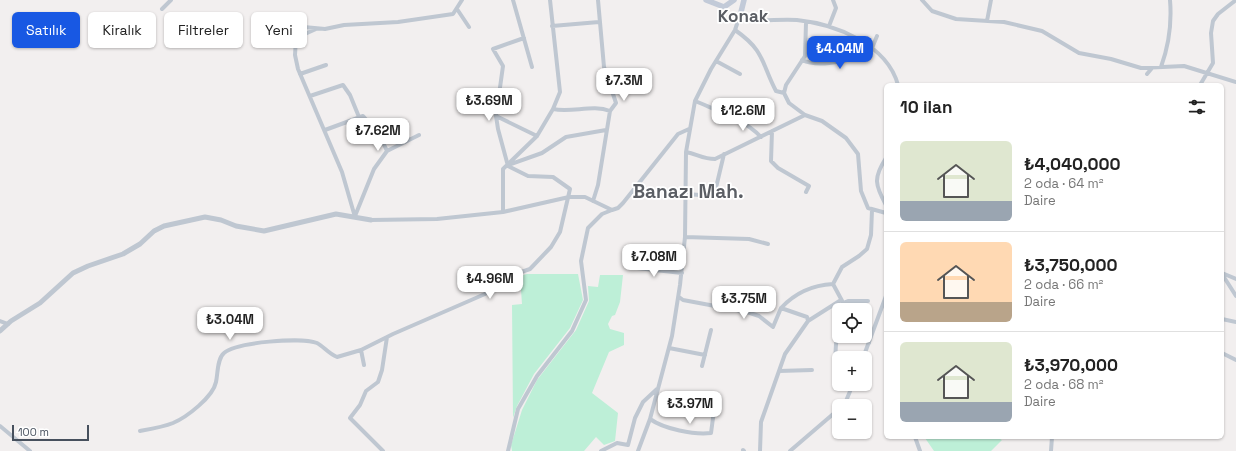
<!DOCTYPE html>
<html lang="tr">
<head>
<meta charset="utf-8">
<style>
  :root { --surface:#fff; --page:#f6f6f6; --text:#222; --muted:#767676; --line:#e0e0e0; --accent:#1858e3 }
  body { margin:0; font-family:"Space Grotesk",sans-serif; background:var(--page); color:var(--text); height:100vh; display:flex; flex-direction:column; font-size:15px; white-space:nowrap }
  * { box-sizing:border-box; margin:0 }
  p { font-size:13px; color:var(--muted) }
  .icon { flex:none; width:22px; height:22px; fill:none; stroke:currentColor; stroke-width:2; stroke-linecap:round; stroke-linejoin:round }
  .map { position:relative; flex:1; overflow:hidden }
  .sheet { position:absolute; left:884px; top:83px; width:340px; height:356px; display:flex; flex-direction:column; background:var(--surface); border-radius:6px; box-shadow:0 1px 3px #0004 }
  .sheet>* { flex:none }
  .hud { position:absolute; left:12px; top:12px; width:380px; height:36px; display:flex; gap:8px }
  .fabs { position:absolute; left:832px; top:303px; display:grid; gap:8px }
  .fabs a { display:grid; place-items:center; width:40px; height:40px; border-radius:6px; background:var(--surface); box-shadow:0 1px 3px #0004; font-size:20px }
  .scale { position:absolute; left:12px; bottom:10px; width:77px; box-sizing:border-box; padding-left:4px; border:2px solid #47505d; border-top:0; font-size:11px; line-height:14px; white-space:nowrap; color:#47505d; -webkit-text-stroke:3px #fff; paint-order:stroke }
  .price { position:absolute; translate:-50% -34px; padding:0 9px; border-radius:8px; background:#fff; color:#222; font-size:13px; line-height:26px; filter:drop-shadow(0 1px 2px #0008) }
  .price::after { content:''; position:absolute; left:50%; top:24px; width:12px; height:9px; margin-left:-6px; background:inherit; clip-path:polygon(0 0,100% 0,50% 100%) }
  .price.current { background:var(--accent); color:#fff }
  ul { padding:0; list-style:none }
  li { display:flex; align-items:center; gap:12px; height:100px; padding:0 16px }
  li+li { border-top:1px solid var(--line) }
  li span { display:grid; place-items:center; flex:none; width:112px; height:80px; border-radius:6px; color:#555 }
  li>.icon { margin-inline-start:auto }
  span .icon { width:48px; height:48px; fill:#fffc; stroke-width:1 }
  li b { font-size:17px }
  h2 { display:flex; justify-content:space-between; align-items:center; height:48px; padding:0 16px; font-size:17px }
  .pill { padding:0 14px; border-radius:6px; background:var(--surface); box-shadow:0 1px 3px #0004; font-size:14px; line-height:36px }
  .pill.current { background:var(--accent); color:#fff }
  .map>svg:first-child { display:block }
  .green { fill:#bdefd7 }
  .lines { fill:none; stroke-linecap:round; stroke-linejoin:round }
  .minor { stroke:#bfc7d1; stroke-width:4 }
  .tertiary { stroke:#bfc7d1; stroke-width:5 }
  .secondary { stroke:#c2cad8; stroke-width:5.5 }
  .labels { text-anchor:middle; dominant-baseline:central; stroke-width:3.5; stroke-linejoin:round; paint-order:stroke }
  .quarter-label { font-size:17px; font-weight:bold; fill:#5b5e64; stroke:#fff }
  .district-label { font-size:19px; font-weight:bold; fill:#5b5e64; stroke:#fff }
</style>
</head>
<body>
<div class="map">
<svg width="1236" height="451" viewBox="0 0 1236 451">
  <rect width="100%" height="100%" fill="#f2efef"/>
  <!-- green -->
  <path class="green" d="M527,274H578L583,300L570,328L534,374L517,406L513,418L512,305L522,304L521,290H518L522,284L516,277Z
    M600,275H623L620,302L615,315L612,316L608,324L610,329L624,333V345L609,352L592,393L618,413L615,441L604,445L596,437L584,451H512L511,445L522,410L537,380L576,330L589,301L588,286L598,287Z
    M934,437L941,439L952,437H996L1002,440L991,451H934L925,438Z"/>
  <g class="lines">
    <!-- minor -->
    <path class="minor" d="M513,0L532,67
      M922,0L932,11L956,19L1004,22L1042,31L1079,53L1111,59L1141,68L1184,66L1236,82
      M162,9L171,0
      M457,9L469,27
      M741,12L751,20C766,21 782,19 797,20C835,24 887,44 898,85
      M987,21L991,0
      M293,26L325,29L344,25L398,22L453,14L462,0
      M552,26L599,22
      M829,26L836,8L833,0
      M316,29L296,38L295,55L298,69L342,172L355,217
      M735,30C765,51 761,62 776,91L784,93L786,85L805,56L806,23
      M872,48L877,36
      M802,60C817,67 837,62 852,59L863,41
      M716,61L740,74
      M1161,67C1169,45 1172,24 1170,0
      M300,74L326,65
      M1147,74L1152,68
      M1200,85L1213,63L1211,33L1213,21L1218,14L1236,0
      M784,93L789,103L805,115
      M310,96L343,85L350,95L359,117
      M695,101C718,111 744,119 761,137
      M553,109C572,113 593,104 610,111
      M496,116L537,136
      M325,130L363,116L379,134L387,151L374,169L355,216
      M772,131L771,161L778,168L809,186L806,192
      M387,151L419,135
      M686,152C697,154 703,159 715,159L805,115L822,121L846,138L858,154L861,191L868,208L886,213
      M886,158C873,178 875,185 886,205
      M508,165L542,153L566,137L606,130
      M686,194L714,196L724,154
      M593,201L598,185L610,111L616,103L604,67L598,0
      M503,212V169L537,136L553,109L560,92L550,0
      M371,220L437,219L503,212L569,197H585L612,210L618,208L623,203L678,134L689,129
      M685,237L749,239L768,244
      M628,267L682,273
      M1222,273L1236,279
      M1222,274L1236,296
      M833,284L842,267L859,256L867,249L871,235L872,210
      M679,297L683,300L747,312L759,316L773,327L781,308L807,317L808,321
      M843,303L848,301H868
      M781,308C795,293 814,285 833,284L847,310
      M1222,319L1236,322
      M0,321L8,324
      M865,336L869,343
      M669,348L705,355
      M1222,353L1236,360
      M863,358L886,296
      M835,361L836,344L839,332
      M364,365L361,350L393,334L485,294L504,278L530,269L551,247L560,232L570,189L553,177L528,176L508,166L498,129L496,116L503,66L493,49L524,38
      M702,366L711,330
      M779,371L812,370
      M842,406L846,401L853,384
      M650,419C664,429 694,435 711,433L715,403
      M0,426L30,451
      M140,431C151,429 163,427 173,423C187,417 213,397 216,382C218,373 217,359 224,353C236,342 302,337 317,343C323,346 329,354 337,357L361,350
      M915,437L920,451
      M743,450L744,451
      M383,451L350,418L360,405L366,391L378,382L382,370L387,337
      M508,451L518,409L537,376L572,331L586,300L581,261L588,228L602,214L612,210
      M601,451L617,443L628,445L635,418L643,402L657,389
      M638,451L650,419L672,336L680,285L685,237L686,152L695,101L711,69L735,30L741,12
      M760,451L761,422L785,354L808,321L841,300
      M790,451L839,409
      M1051,451L1052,437"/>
    <!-- tertiary -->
    <path class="tertiary" d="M0,331L11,321L40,303L73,273L88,266L123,254L140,244L154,231L164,226L205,217L221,220L236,226L264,231L336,214L371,220"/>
    <!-- secondary -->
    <path class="secondary" d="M706,0L724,7L734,0
      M741,12L744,0"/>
  </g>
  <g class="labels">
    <!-- quarter labels -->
    <g class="quarter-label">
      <text x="743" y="16">Konak</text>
    </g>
    <!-- district labels -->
    <g class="district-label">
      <text x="688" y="191">Banazı Mah.</text>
    </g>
  </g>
</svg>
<div class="fabs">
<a><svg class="icon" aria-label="locate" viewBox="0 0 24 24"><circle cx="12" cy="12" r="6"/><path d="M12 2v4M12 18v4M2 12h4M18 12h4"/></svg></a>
<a>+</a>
<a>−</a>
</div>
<div class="scale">100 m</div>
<b class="price current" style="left:840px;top:70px">₺4.04M</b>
<b class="price" style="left:624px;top:102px">₺7.3M</b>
<b class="price" style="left:489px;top:122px">₺3.69M</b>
<b class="price" style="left:743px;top:132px">₺12.6M</b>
<b class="price" style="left:378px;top:152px">₺7.62M</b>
<b class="price" style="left:654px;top:278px">₺7.08M</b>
<b class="price" style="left:490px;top:300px">₺4.96M</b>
<b class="price" style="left:744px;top:320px">₺3.75M</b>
<b class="price" style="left:230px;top:341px">₺3.04M</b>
<b class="price" style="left:690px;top:425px">₺3.97M</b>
<div class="hud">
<a class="pill current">Satılık</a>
<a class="pill">Kiralık</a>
<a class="pill">Filtreler</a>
<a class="pill">Yeni</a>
</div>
<section class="sheet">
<h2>10 ilan<svg class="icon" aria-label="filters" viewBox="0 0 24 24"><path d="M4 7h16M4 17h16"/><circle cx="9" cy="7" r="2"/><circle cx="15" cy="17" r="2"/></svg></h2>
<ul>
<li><span style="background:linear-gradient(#dfe7d0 75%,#9aa5b1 0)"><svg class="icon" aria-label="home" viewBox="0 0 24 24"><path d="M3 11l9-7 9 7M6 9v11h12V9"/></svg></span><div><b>₺4,040,000</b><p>2 oda · 64 m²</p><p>Daire</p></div></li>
<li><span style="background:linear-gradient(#ffd9b3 75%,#b9a48a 0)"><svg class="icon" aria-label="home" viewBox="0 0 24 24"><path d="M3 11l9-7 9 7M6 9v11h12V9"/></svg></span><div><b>₺3,750,000</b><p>2 oda · 66 m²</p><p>Daire</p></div></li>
<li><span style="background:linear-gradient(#dfe7d0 75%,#9aa5b1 0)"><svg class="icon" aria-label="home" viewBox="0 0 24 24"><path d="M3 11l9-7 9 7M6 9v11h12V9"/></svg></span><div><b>₺3,970,000</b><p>2 oda · 68 m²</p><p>Daire</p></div></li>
</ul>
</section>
</div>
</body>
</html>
